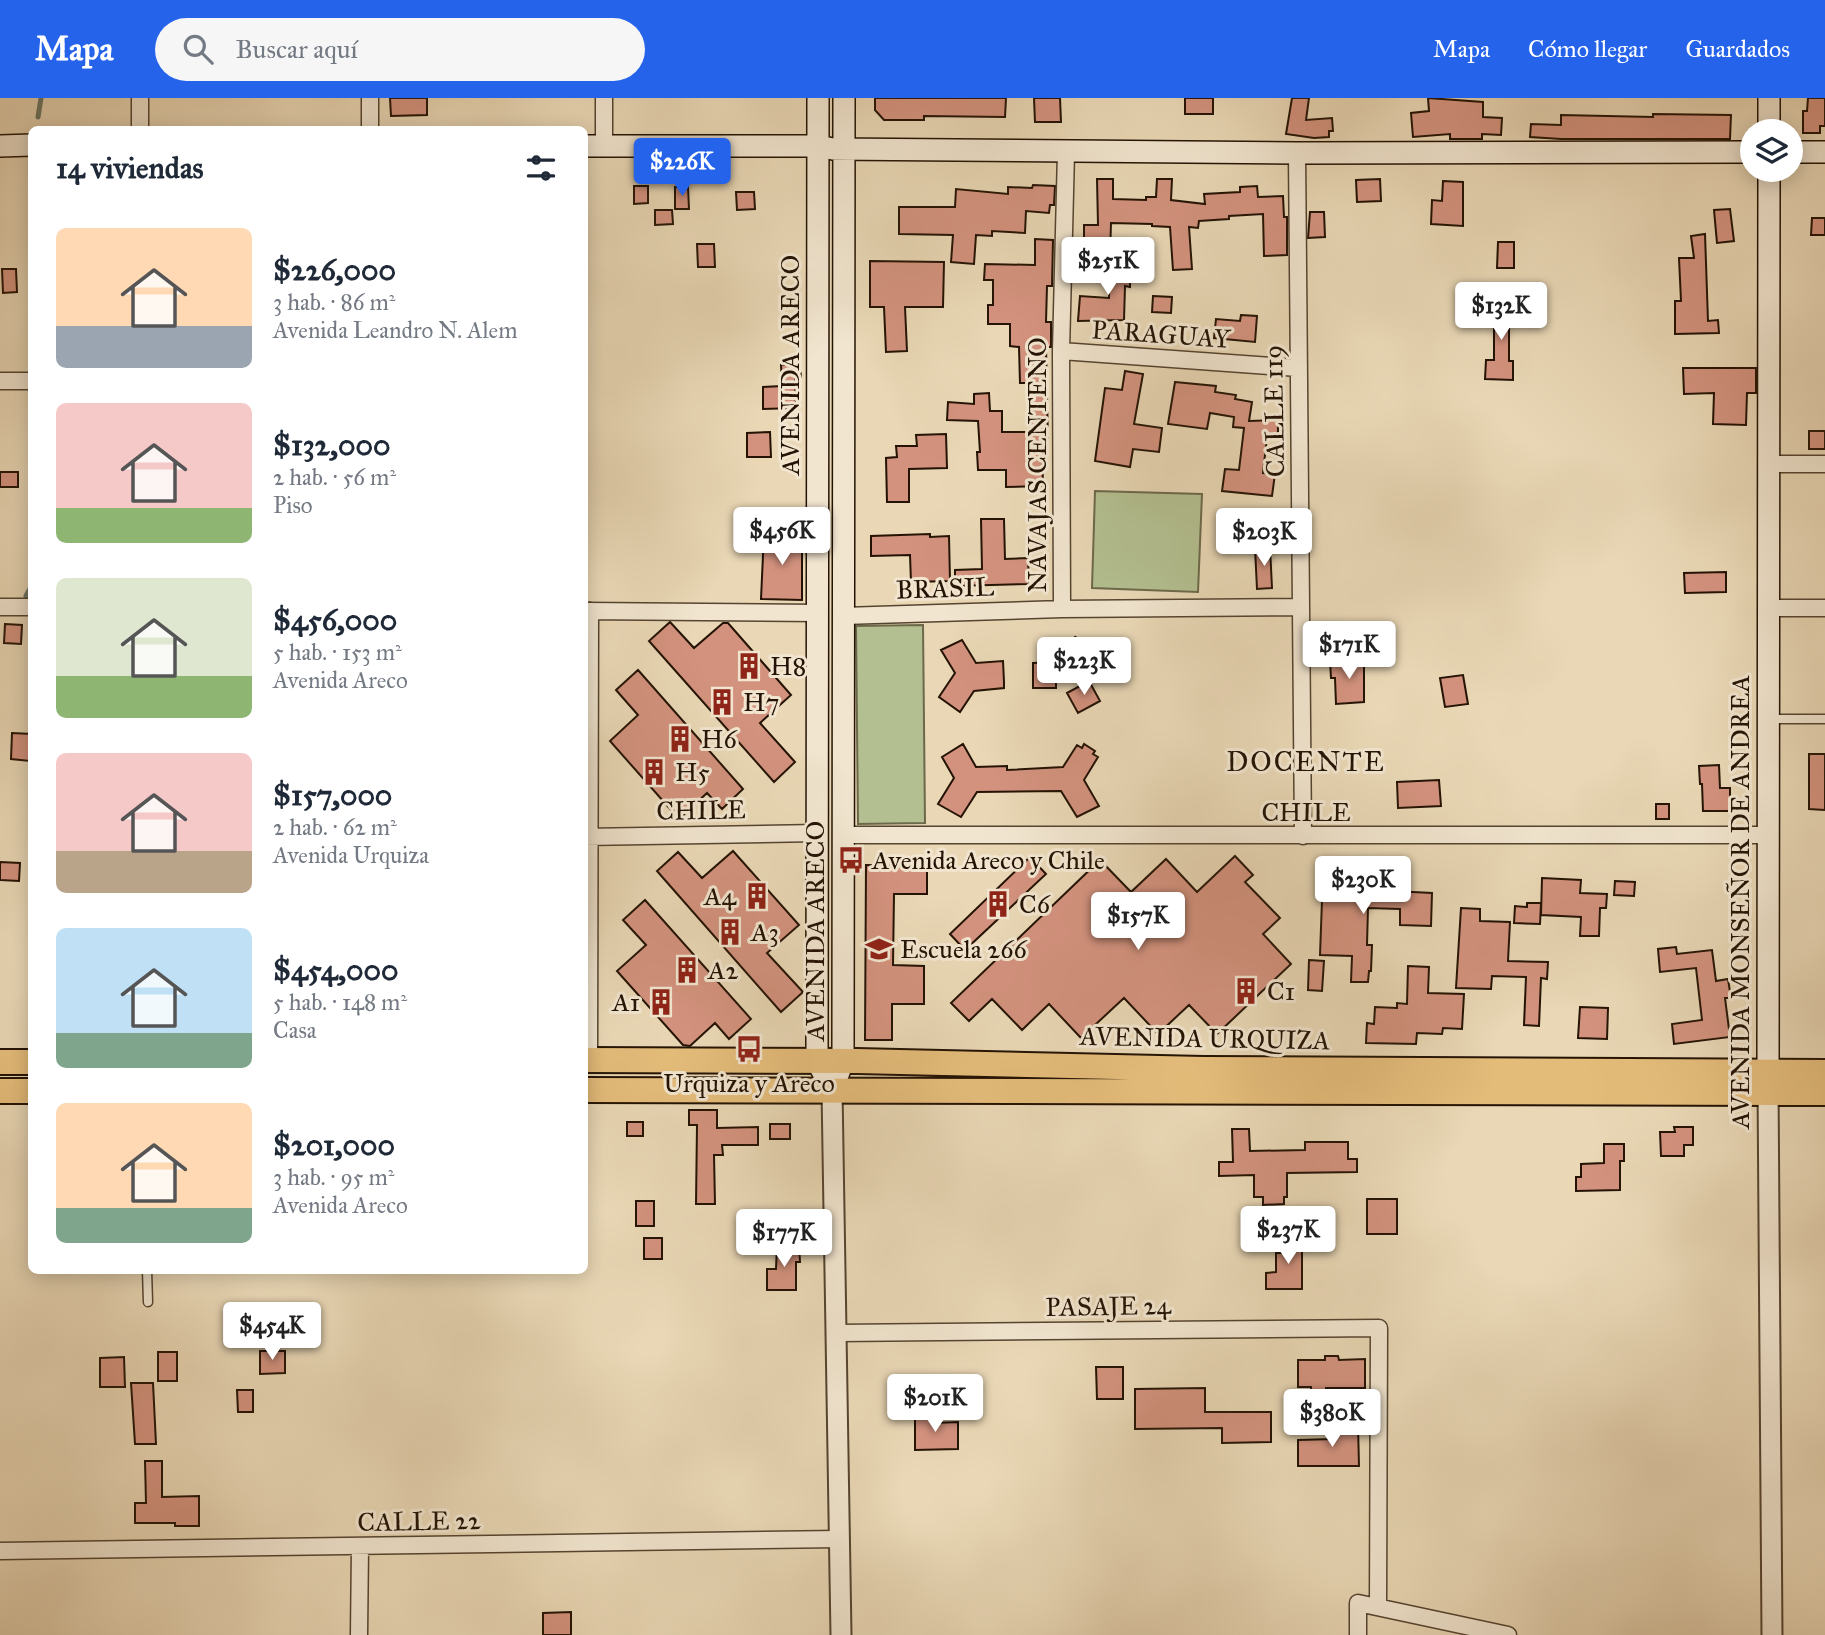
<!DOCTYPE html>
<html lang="es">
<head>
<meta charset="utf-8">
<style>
  :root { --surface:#fff; --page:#f6f6f7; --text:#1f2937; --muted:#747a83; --accent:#2563eb }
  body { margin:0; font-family:"IM FELL Great Primer",serif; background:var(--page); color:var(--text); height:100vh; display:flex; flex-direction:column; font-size:26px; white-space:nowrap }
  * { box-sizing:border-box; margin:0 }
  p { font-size:23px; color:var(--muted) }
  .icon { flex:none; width:38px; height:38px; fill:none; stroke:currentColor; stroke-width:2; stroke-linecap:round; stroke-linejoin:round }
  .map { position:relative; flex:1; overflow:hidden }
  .details { position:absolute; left:28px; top:28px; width:560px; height:1148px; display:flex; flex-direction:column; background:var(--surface); border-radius:10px; box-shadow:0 4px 18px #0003 }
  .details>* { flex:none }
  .tools { position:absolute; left:1740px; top:21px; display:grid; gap:14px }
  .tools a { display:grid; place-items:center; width:63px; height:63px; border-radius:50%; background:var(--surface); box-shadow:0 4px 18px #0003; font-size:35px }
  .price { position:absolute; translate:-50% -60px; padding:0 16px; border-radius:7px; background:#fff; color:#222; font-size:23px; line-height:46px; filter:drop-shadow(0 2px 4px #0008) }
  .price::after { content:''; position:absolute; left:50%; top:42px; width:21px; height:16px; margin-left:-10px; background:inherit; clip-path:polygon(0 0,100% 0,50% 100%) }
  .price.on { background:var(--accent); color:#fff }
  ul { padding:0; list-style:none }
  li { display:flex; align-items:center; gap:21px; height:175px; padding:0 28px }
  li span { display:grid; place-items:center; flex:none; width:196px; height:140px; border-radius:10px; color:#555 }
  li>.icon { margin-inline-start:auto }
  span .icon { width:84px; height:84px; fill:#fffc; stroke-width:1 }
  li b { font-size:30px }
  h2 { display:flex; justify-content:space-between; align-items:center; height:84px; padding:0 28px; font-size:30px }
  header { display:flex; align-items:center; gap:42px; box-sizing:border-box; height:98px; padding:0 35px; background:var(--accent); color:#fff }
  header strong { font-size:33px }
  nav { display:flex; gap:38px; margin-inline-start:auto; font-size:24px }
  .search { width:490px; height:63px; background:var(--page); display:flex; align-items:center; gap:18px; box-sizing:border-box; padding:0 24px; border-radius:38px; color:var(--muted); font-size:26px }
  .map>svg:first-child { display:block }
  .green { fill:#b3bf90; stroke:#6c694a; stroke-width:2 }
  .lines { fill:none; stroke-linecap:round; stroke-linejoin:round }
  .stream { stroke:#6a7767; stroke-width:5 }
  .building { fill:#d3927e; stroke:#241304; stroke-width:2 }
  .service-casing { stroke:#554430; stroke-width:11 }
  .minor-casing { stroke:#554430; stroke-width:19 }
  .tertiary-casing { stroke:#554430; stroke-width:23 }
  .secondary-casing { stroke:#241304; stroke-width:24 }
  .primary-casing { stroke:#241304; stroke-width:28 }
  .service { stroke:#f1e5cf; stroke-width:8 }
  .minor { stroke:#f1e5cf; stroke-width:16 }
  .tertiary { stroke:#f1e5cf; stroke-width:19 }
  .secondary { stroke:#f1e5cf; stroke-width:21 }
  .primary { stroke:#e4bc7a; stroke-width:24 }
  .labels { text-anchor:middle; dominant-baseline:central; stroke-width:6; stroke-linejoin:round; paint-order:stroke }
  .street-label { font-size:26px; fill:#241304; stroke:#f1e5cf }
  .poi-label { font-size:26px; fill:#241304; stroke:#f1e5cf; text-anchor:start }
  .neighbourhood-label { font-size:28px; letter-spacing:2px; fill:#241304; stroke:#f1e5cf }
</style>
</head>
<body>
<header>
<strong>Mapa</strong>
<div class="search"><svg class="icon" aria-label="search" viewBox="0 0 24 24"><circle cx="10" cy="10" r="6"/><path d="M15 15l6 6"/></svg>Buscar aquí</div>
<nav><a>Mapa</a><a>Cómo llegar</a><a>Guardados</a></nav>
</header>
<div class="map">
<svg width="1825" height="1537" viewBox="0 0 1825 1537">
  <rect width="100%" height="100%" fill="#e9d7b5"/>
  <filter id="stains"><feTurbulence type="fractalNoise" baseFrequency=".00286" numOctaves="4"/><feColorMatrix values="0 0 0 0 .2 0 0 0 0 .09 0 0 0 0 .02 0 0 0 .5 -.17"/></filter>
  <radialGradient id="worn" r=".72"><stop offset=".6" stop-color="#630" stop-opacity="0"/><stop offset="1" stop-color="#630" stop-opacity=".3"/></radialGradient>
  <!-- green -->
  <path class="green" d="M1095,393L1202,396L1198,494L1092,490Z
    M923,527L925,725L858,726L856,528Z"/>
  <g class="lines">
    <!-- stream -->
    <path class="stream" d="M38,19L41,0
      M26,498L32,487"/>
  </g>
  <!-- building -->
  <path class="building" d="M390,0H427V17L391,18Z
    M875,0H1006L1005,19L924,18V22H884L875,12Z
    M1034,0H1060L1061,24H1035Z
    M1185,0H1213V16H1185Z
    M1292,0H1309L1306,22L1332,20L1333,33H1329V39L1314,40L1286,36Z
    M1428,0L1483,4V19L1502,20L1501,37L1482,36V41H1450V36L1413,39L1411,15L1429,13Z
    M1808,0H1825V28H1820V35H1803V13H1807Z
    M1653,16L1731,17L1730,41H1561L1530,39L1531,26L1561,27V17L1653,19Z
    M1097,81H1113V101L1146,102V99H1156L1157,81H1172L1171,102L1205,106L1204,96L1240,94V89L1257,88L1258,99L1283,98L1284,119H1287V157L1264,158L1263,116L1229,118V121L1199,123L1198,130L1189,129L1192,171L1173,172L1170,129L1152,128V126L1111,125L1110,157H1096V147H1084V127H1098Z
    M1380,81L1381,103L1357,104L1356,82Z
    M1443,83L1463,84V128L1431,126L1432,102L1442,103Z
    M1033,87L1055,88L1054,107H1050L1049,115L1026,113L1025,135L992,133V138L976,137L974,166L951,164L953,137L899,136V109H955L956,91L1008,96V89L1032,90Z
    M634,88H648V105L634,106Z
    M675,89H688L689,111H675Z
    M736,94H754L755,111L737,112Z
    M1730,111L1734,143L1717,145L1714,112Z
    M655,112H672L673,126L655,127Z
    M1310,114H1324L1325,139L1308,140Z
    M1812,120H1825V137H1811Z
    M1705,136L1708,223L1718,222L1719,235L1675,236V203H1681L1679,160H1694L1691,138Z
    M1035,141L1053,142L1052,188H1047L1046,224H1051V249H1046L1048,347H1042L1043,388L1006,389V372H978L977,354H980L978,323L947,322L948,304L974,306V296L989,295L990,313H1002V334H1031L1030,320H1033V285H1020L1019,249L1010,248V226H988V207H993V182H984L985,166L1035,167Z
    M1498,144H1514V170H1497Z
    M697,146H714L715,169H698Z
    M870,163L944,164L943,209H905L907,253L886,254L884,209H870Z
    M1110,164H1130V189L1125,188L1124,222L1078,223L1080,198L1109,200Z
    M2,171H16L17,194L3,195Z
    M1497,195L1512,196V212H1509V263H1513V282L1485,281L1486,262H1494V211H1497Z
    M1153,198L1172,199L1171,215L1152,214Z
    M1241,217L1257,218L1255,244L1214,240L1216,221L1240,223Z
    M800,266L801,281H795L796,310L763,311V289L782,288L781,267Z
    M1683,270H1756V295H1747L1746,327L1713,326L1714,295L1684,296Z
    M1125,273L1143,276L1134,326L1162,330L1159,354L1133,351L1130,369L1095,363L1105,290L1122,292Z
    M1175,284L1216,288L1215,294L1236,297L1235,301L1252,304L1249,323L1278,322V339H1267L1263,375L1275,376L1272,398L1222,393L1225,371L1239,372L1244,330L1233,329L1234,319L1210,315L1207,331L1168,326Z
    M1809,333H1825V351H1809Z
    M770,334L771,359H747V335Z
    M946,336L947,370L909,371V404H887L886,360L897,359L896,348H917L916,337Z
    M0,374H18V389H0Z
    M981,421H1004L1005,461L1028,460L1029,486L955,488V472L982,471Z
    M764,435L798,436V445H802V502L761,501Z
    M930,436V439L949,438L950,483L911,484L910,457L871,458V438Z
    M1270,449L1272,490L1257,491L1255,450Z
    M1726,474V494L1685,495L1684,475Z
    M670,524L694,550L723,525H728L791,597L760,625L795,664L774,684L649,543Z
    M5,526L22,527L21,546L4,545Z
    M1075,539L1098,551L1087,571L1064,559Z
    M962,542L976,565L1003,563L1004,584V590L974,593L960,614L939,599L955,575L941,552Z
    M1364,562V604L1336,606L1335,580H1331L1330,563Z
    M1056,564V590H1033V565Z
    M638,572L743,691L722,711L707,695L679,721L610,643L638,617L616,592Z
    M1463,577L1468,606L1445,609L1440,580Z
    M1089,583L1100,603L1078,615L1067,595Z
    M12,635L32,636L30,663L11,661Z
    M963,646L976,669L1007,668V672L1063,669L1077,647L1082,650L1084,646L1095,653L1093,656L1098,659L1084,682L1099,708L1077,719L1061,693L977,694L961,719L938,706L954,680L942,659Z
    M1809,656H1825V712L1809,711Z
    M1719,667L1720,690H1730V713H1703L1702,686H1700L1699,668Z
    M1439,682L1441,708L1398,710L1397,684Z
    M1656,706H1669V721H1656Z
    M733,753L799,827L767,855L803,894L781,914L657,773L678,754L702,780Z
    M1235,758L1253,777L1245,784L1280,820L1263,836L1291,866L1217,936L1189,907L1158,936L1124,900L1081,940L1049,906L1022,932L992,901L969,923L951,905L1100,762L1131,794L1166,761L1197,794Z
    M1030,759L1046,776L965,852L950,836Z
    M0,764L20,765L19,783L0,782Z
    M866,767L927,768V796H894L893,867L924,868V906H892V942H865Z
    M1323,775L1370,777V784L1393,785V793L1432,795L1431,828L1400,827V811L1368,810L1367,847H1372L1371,873H1369L1368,884H1351L1352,858L1320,857Z
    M1542,780L1581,782L1580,795L1607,796L1606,810H1600L1599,838H1580L1581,819L1541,817Z
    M1615,783L1635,784L1634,798L1614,797Z
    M645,802L751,921L729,941L715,925L690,948L683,947L617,873L646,847L623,822Z
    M1527,805H1541L1540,826L1514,825L1515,808L1527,809Z
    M1461,810L1480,811V823L1510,824L1508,863L1548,864L1547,881L1541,880L1539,928L1524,927L1526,879L1492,878L1491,891L1456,890Z
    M1676,849L1677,856L1712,852L1716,883L1728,881L1731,900H1725L1730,939L1674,946L1672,926L1702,922L1696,870L1660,874L1658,851Z
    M1309,862L1324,863L1322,893L1308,892Z
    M1408,868L1429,869L1428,895L1464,896L1462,931L1443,930L1442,936L1417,935L1416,946L1366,945L1367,925L1374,926L1375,909L1397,910V905L1407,906Z
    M1580,909L1608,910L1607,941L1578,940Z
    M689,1012H717V1030L758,1029V1047H722L723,1057H714L715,1106H696L697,1027H689Z
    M627,1024H643V1038H627Z
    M770,1026H790V1041H770Z
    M1674,1029H1693V1047H1684V1058H1661L1660,1034H1675Z
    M1232,1031H1249L1250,1053L1305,1052V1044H1348V1061H1357V1074L1287,1075V1099H1284V1106L1263,1107V1099H1254V1077L1219,1078V1064H1233Z
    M1604,1046H1624V1063H1620V1092L1576,1093V1079H1581V1066L1604,1065Z
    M1367,1101H1397V1136H1367Z
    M636,1103H654V1128H636Z
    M1288,1133H1302V1191H1266V1175L1276,1174V1155H1288Z
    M644,1140H662V1161H644Z
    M799,1146L800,1164H796V1192H767V1171H776L777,1147Z
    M260,1253H285V1275L260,1276Z
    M158,1254H177V1283H158Z
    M1325,1258H1338L1339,1262L1365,1261V1290H1326V1294H1311V1289H1298V1262H1325Z
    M124,1259L125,1289H100V1260Z
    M1096,1269H1123V1301H1097Z
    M131,1285H153L156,1346H135Z
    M1205,1290V1314H1271V1344L1222,1345V1330L1135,1331V1291Z
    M237,1292H253V1314H238Z
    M934,1317V1325L958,1324V1351L915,1352V1318Z
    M1331,1327H1358L1359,1368H1298V1342L1332,1341Z
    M145,1363H162V1399L199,1398V1428H175V1425H135V1405H146Z
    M571,1514V1537H543V1515Z"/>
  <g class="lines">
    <defs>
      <path id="service" d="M1771,621H1825
        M147,1172L148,1204"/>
      <path id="minor" d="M370,0V32
        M140,32V0
        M604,48V0
        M1297,55L1303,738
        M1061,253L1298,270
        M0,283H32
        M1769,366H1825
        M0,509H32
        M1768,510H1825
        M1062,511L1061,253L1066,54
        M584,513L818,515
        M843,518L1062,511L1301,509
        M843,737H1768
        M584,739L818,735
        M589,962L590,513
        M837,1235L1379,1230L1378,1509
        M0,1453L839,1441
        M359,1537L360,1448
        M1358,1537V1505L1508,1537"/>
      <path id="tertiary" d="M1768,986L1772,1537
        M832,992L841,1537"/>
      <path id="secondary" d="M818,0L817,963L832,992
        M1769,33V0
        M0,48L32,47
        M584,48H818L833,51L1297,55L1752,54
        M1790,54H1825
        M838,977L843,963L844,0
        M1768,986L1769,72"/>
      <path id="primary" d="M584,962L857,963L1204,971L1825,974
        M0,964H32
        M584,992L1825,995
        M0,993H32"/>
    </defs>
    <!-- service casing -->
    <use href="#service" class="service-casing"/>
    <!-- minor casing -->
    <use href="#minor" class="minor-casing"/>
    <!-- tertiary casing -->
    <use href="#tertiary" class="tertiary-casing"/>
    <!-- secondary casing -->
    <use href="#secondary" class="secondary-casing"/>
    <!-- primary casing -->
    <use href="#primary" class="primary-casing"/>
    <!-- service -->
    <use href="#service" class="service"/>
    <!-- minor -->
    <use href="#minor" class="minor"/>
    <!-- tertiary -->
    <use href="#tertiary" class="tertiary"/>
    <!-- secondary -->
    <use href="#secondary" class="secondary"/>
    <!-- primary -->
    <use href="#primary" class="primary"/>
  </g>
  <!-- icons -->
  <defs>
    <symbol id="building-bare" viewBox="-9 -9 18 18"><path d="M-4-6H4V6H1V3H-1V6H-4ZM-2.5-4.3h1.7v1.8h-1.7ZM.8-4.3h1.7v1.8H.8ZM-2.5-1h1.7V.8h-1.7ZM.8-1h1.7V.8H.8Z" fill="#8f2418" stroke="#f1e5cf" stroke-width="2.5" paint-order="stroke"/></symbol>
    <symbol id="bus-bare" viewBox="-9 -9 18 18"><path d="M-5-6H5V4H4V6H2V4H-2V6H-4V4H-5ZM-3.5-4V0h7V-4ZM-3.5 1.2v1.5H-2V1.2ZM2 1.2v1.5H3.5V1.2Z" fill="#8f2418" stroke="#f1e5cf" stroke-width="2.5" paint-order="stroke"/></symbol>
    <symbol id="school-bare" viewBox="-9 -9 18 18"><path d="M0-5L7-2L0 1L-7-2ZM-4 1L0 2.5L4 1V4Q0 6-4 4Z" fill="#8f2418" stroke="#f1e5cf" stroke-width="2.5" paint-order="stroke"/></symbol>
  </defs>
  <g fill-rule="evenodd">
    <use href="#building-bare" x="730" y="549" width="38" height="38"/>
    <use href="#building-bare" x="703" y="585" width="38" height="38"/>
    <use href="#building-bare" x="661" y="622" width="38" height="38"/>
    <use href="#building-bare" x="635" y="655" width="38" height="38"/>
    <use href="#bus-bare" x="832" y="743" width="38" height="38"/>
    <use href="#building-bare" x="738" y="779" width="38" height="38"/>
    <use href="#building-bare" x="979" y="787" width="38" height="38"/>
    <use href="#building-bare" x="711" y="815" width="38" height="38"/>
    <use href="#school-bare" x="860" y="832" width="38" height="38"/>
    <use href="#building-bare" x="668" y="853" width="38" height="38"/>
    <use href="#building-bare" x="1227" y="874" width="38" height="38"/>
    <use href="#building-bare" x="642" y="885" width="38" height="38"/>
    <use href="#bus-bare" x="730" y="932" width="38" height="38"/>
  </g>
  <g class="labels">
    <!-- street labels -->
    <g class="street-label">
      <text transform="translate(1161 236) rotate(4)">PARAGUAY</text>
      <text transform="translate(790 267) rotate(-90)">AVENIDA ARECO</text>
      <text transform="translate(1274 313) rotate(-91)">CALLE 119</text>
      <text transform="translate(1037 367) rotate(-90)">NAVAJAS CENTENO</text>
      <text transform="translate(945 490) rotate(-2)">BRASIL</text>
      <text transform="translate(701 712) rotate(-1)">CHILE</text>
      <text x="1306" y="714">CHILE</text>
      <text transform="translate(1740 804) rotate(-90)">AVENIDA MONSEÑOR DE ANDREA</text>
      <text transform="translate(815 833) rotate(-90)">AVENIDA ARECO</text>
      <text transform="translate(1205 940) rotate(1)">AVENIDA URQUIZA</text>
      <text transform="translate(1108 1208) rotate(-1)">PASAJE 24</text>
      <text transform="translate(419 1423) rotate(-1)">CALLE 22</text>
    </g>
    <!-- poi labels -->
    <g class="poi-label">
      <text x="770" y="568">H8</text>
      <text x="743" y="604">H7</text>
      <text x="701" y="641">H6</text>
      <text x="675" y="674">H5</text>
      <text x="872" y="762">Avenida Areco y Chile</text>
      <text x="736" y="798" text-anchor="end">A4</text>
      <text x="1019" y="806">C6</text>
      <text x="751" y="834">A3</text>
      <text x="900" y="851">Escuela 266</text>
      <text x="708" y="872">A2</text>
      <text x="1267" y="893">C1</text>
      <text x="640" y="904" text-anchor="end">A1</text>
      <text x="749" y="985" text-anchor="middle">Urquiza y Areco</text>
    </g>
    <!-- neighbourhood labels -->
    <g class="neighbourhood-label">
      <text x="1306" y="663">DOCENTE</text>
    </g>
  </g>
  <rect width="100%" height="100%" filter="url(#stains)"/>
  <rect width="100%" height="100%" fill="url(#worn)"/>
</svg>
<div class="tools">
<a><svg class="icon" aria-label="layers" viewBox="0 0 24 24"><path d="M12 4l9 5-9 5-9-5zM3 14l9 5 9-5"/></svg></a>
</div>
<b class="price on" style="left:682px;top:100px">$226K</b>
<b class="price" style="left:1108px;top:199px">$251K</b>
<b class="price" style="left:1501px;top:244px">$132K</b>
<b class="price" style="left:782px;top:469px">$456K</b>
<b class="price" style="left:1264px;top:470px">$203K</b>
<b class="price" style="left:1349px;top:583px">$171K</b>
<b class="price" style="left:1084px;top:599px">$223K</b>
<b class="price" style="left:1363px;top:818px">$230K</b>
<b class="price" style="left:1138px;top:854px">$157K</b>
<b class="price" style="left:1288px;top:1168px">$237K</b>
<b class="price" style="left:784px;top:1171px">$177K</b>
<b class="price" style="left:272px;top:1264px">$454K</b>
<b class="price" style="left:935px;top:1336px">$201K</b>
<b class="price" style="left:1332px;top:1351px">$380K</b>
<section class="details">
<h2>14 viviendas<svg class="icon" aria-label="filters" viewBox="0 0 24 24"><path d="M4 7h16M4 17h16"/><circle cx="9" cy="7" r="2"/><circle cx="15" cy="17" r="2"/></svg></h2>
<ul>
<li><span style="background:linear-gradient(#ffd9b3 70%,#9aa5b1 0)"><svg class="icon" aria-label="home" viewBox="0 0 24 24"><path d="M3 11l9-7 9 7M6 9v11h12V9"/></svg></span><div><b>$226,000</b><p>3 hab. · 86 m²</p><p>Avenida Leandro N. Alem</p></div></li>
<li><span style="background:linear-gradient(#f6c9c9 75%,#8fb573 0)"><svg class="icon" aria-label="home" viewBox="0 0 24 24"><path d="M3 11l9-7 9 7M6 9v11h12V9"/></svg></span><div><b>$132,000</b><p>2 hab. · 56 m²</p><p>Piso</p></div></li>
<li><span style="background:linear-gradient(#dfe7d0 70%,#8fb573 0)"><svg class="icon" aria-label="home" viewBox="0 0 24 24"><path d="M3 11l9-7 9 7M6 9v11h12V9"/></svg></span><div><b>$456,000</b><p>5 hab. · 153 m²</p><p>Avenida Areco</p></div></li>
<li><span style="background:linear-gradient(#f6c9c9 70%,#b9a48a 0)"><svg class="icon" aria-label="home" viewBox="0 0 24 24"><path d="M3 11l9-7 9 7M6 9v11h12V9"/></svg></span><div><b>$157,000</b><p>2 hab. · 62 m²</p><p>Avenida Urquiza</p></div></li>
<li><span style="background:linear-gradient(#bfe0f5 75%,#7fa58c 0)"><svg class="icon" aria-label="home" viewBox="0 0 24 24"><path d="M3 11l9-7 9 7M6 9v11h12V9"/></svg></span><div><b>$454,000</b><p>5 hab. · 148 m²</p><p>Casa</p></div></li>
<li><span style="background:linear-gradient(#ffd9b3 75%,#7fa58c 0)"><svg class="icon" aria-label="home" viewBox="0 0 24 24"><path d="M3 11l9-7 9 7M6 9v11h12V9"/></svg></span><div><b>$201,000</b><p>3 hab. · 95 m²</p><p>Avenida Areco</p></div></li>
</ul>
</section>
</div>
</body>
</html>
